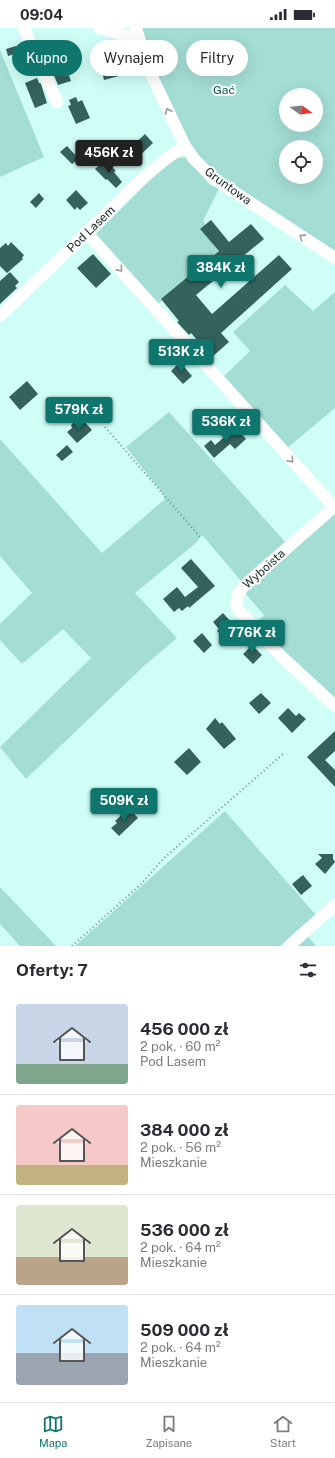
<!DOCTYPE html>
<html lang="pl">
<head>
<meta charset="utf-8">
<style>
  :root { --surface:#fff; --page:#f7f7f7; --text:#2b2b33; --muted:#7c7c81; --line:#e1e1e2; --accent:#0f766e }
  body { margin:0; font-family:"Public Sans",sans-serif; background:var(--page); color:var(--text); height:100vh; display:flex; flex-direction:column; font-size:15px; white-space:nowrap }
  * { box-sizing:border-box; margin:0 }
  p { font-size:13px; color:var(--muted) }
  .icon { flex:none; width:22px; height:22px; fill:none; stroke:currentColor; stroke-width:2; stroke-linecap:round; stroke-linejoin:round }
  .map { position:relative; height:918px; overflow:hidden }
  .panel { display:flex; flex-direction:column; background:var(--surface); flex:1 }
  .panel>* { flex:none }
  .banner { position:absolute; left:12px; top:12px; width:311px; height:36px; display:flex; gap:8px }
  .needle { width:26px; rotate:105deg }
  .fabs { position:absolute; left:279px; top:60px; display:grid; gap:8px }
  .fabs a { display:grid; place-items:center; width:44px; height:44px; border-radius:50%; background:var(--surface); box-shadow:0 4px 16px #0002; font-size:20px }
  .price { position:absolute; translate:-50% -34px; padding:0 9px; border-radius:4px; background:var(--accent); color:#fff; font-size:13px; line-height:26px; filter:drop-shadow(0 1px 2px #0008) }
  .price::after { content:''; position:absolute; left:50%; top:24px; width:12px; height:9px; margin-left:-6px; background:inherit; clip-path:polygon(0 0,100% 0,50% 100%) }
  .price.on { background:#222; color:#fff }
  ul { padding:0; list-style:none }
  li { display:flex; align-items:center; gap:12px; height:100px; padding:0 16px }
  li+li { border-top:1px solid var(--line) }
  li span { display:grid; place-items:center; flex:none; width:112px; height:80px; border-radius:4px; color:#555 }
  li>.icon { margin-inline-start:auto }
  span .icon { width:48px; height:48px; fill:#fffc; stroke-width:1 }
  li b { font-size:17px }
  h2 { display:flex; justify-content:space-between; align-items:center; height:48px; padding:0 16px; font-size:17px }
  .chip { padding:0 14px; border-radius:18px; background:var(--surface); box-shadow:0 4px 16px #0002; font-size:14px; line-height:36px }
  .chip.on { background:var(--accent); color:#fff }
  .status { display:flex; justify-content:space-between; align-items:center; height:28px; padding:0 20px; background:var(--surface); direction:ltr }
  .status svg { height:11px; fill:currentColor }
  .dock { display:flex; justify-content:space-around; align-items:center; height:56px; border-top:1px solid var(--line); background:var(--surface); font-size:11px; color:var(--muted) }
  .dock a { display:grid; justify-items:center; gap:2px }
  .dock .on { color:var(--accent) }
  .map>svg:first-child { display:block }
  .green { fill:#a3ddd4; fill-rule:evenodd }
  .building { fill:#36625c }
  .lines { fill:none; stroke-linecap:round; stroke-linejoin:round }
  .path { stroke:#6f8f8b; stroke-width:2; stroke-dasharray:1 3; stroke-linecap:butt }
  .street { stroke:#fff; stroke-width:12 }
  .oneway { stroke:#979f9e }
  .labels { text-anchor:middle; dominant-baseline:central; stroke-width:4; stroke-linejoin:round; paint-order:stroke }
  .park-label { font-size:12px; fill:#065b53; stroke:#fff }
  .street-label { font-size:12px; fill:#172927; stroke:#fff }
</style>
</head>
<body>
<div class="status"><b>09:04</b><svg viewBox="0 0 49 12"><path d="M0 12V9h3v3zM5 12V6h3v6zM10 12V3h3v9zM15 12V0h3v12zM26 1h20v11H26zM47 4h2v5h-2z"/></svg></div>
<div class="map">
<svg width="335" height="918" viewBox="0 0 335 918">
  <rect width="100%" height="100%" fill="#cffef7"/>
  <!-- green -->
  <path class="green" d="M136,0H335V232L191,132L209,156L219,161L203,193L224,218L157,277L96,206L155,147L177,130L189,129ZM286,67H316V97H286ZM286,119H316V149H286Z
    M0,22L44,129L0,149Z
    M285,257L313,283L335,264V380L286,421L222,350L250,323L233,304Z
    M169,384L287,516L242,554L202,507L196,515L135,565L177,610L145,637L26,751L0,719L91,630L63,601L22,636L0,612V596L32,565L0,528V411L102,525L164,472V467L126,419Z
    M335,482V675L256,596L264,587L245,565Z
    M225,783L316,887L280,918H75Z
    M0,859L56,918H20L0,896Z
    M307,907L316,918H295Z"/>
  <!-- building -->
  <path class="building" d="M16,18L18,25L8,28L6,21Z
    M115,36L116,41L121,40L123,47L104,52L101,39Z
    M65,37L71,53L58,57L53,45L59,43L57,39Z
    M37,50L39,55H40L41,56L47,75L35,80L25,55Z
    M76,69L78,74L82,72L90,90L76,96L68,78L71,77L69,72Z
    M145,106L153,115L134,133L126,124Z
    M67,118L79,131L72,136L60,124Z
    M105,132L116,143L114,144L122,154L116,160L107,151L106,152L95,141Z
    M76,162L88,175L80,182L77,179L75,182L66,172Z
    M39,165L44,171L36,180L30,174Z
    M211,192L229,214L251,196L264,211L196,267L212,286L279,227L292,241L221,305L229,314L212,329L191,305L189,307L177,294L179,293L161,271L219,223L200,201Z
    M11,214L24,227L22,230L23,231L7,245L0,238V220L6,215L8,218Z
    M93,226L111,246L96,260L77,240Z
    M10,244L19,254L15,258L17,260L0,276V253Z
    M180,334L192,348L183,356L171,343Z
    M27,353L38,366L20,382L9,369Z
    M82,391L92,402L77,415L67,404L72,400L71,397L74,394L77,395Z
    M236,399L246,411L235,421L230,416L214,430L204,418L211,412L215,417Z
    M67,417L73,424L62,433L56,427Z
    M191,531L215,558L189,580L188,578L182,583L179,580L174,584L163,571L177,559L185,569L198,559L181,540Z
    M223,585L242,606L230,617L217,603L219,601L213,594Z
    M202,605L212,617L204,625L193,613Z
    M252,617L262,627L253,636L243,626Z
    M261,665L271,675L259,686L249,675Z
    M288,680L296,688L299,685L306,691L292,705L278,690Z
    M215,690L220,696L222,694L236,711L224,721L206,701Z
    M335,703V723L325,732L335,742V759L307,729Z
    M189,720L201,734L187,747L174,734Z
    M129,780L138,790L119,808L111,800L117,795L115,793Z
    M318,826H333V831L335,834L325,846L315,836L322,830Z
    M303,847L312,858L301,867L292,856Z"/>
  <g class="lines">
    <!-- path -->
    <path class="path" d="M105,399L201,510
      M72,918L141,856L164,830L283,726"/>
    <!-- street -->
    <path class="street" d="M24,0C34,25 46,49 57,74
      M99,0L139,11
      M136,0L149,42L185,118L194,131L213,150L335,230
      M87,205L334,479
      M0,288L142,151L167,130L185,118
      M335,478L245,557C238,565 235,570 237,580L281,628L335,678
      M289,918L335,877"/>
  </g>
  <!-- one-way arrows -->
  <defs><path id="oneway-chevron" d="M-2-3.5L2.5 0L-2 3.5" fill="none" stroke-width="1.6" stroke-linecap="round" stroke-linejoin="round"/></defs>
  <g class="oneway">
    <use href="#oneway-chevron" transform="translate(168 83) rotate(-115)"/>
    <use href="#oneway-chevron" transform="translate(302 209) rotate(-147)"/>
    <use href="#oneway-chevron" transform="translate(120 241) rotate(48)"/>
    <use href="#oneway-chevron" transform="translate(291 432) rotate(48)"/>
  </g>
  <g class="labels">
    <!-- park labels -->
    <g class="park-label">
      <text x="224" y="62">Gać</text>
    </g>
    <!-- street labels -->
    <g class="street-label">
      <text transform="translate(228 158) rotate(36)">Gruntowa</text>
      <text transform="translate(91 201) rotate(-44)">Pod Lasem</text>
      <text transform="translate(264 541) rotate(-42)">Wyboista</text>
    </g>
  </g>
</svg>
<div class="fabs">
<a><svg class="needle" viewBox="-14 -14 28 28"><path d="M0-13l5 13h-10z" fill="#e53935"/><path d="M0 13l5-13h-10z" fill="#7c7c81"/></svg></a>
<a><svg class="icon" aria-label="locate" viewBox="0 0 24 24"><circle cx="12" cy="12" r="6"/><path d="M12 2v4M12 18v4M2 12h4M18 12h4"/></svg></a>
</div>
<b class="price on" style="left:109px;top:146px">456K zł</b>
<b class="price" style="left:221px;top:261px">384K zł</b>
<b class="price" style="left:181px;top:345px">513K zł</b>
<b class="price" style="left:79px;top:403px">579K zł</b>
<b class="price" style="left:226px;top:415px">536K zł</b>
<b class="price" style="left:252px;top:626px">776K zł</b>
<b class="price" style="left:124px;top:794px">509K zł</b>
<div class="banner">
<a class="chip on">Kupno</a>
<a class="chip">Wynajem</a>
<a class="chip">Filtry</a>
</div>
</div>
<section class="panel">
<h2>Oferty: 7<svg class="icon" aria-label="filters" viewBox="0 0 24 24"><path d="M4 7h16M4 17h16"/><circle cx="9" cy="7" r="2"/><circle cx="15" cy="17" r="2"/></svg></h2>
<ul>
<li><span style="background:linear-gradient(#c9d6e8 75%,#7fa58c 0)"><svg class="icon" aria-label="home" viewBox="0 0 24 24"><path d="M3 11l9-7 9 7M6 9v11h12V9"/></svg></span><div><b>456 000 zł</b><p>2 pok. · 60 m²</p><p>Pod Lasem</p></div></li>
<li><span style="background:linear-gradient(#f6c9c9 75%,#c2b280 0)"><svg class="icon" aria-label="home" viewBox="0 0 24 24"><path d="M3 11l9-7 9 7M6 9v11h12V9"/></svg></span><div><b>384 000 zł</b><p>2 pok. · 56 m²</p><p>Mieszkanie</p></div></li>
<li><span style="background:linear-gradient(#dfe7d0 65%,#b9a48a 0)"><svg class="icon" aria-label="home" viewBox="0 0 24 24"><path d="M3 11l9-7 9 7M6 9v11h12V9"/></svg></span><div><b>536 000 zł</b><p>2 pok. · 64 m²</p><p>Mieszkanie</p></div></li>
<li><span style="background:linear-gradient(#bfe0f5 60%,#9aa5b1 0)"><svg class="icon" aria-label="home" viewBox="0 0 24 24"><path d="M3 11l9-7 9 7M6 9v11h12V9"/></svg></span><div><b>509 000 zł</b><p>2 pok. · 64 m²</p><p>Mieszkanie</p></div></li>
</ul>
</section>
<nav class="dock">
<a class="on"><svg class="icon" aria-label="map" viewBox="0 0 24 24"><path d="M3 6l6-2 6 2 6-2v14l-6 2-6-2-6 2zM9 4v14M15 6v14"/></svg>Mapa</a>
<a><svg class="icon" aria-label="saved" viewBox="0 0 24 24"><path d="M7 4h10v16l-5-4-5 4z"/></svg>Zapisane</a>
<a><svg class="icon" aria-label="home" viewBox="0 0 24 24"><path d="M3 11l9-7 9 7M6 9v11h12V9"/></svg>Start</a>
</nav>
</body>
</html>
